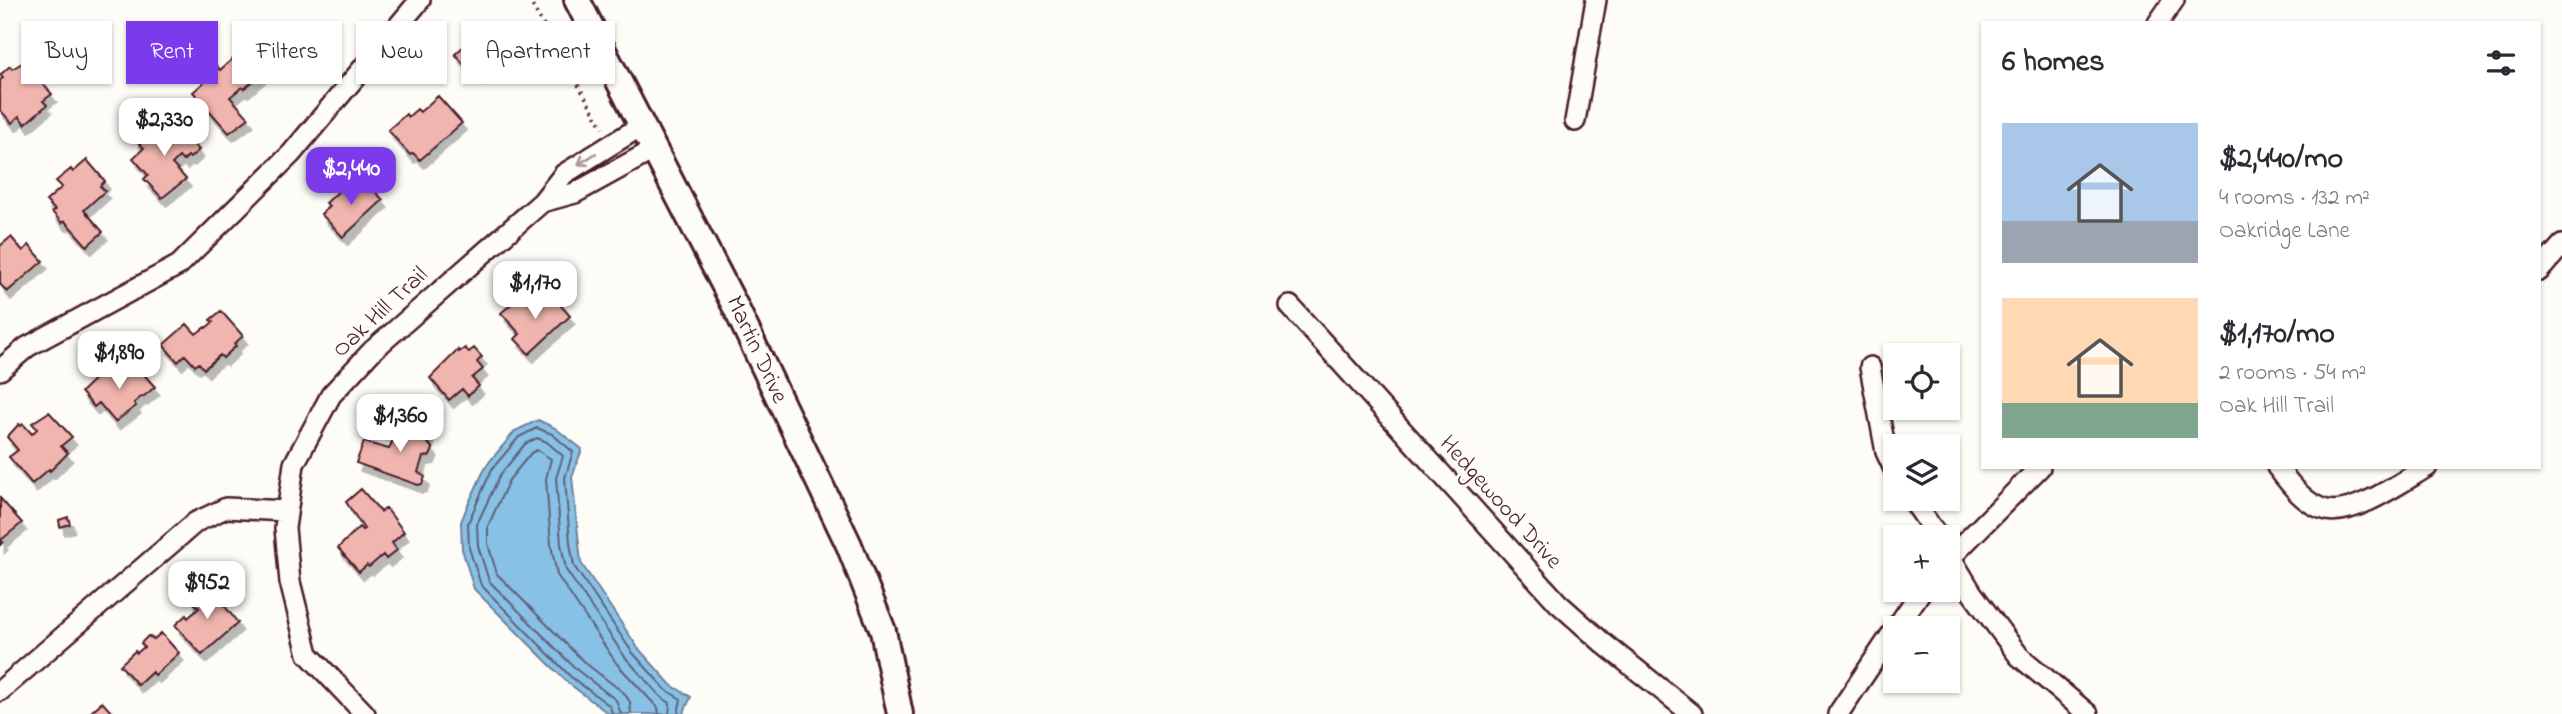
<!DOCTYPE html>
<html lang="en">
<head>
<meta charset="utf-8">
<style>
  :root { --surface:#fff; --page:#f2f2f3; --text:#2b2b33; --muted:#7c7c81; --accent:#7c3aed }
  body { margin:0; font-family:"Indie Flower",sans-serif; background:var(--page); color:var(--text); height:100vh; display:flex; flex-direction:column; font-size:26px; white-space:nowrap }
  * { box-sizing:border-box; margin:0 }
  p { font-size:23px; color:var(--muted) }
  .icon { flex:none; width:38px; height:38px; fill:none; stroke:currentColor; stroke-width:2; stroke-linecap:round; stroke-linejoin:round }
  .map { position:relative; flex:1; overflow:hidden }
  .drawer { position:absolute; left:1981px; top:21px; width:560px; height:448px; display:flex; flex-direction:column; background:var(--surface); border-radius:0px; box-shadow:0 2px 5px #0004 }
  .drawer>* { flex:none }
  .banner { position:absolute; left:21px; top:21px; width:665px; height:63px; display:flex; gap:14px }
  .fabs { position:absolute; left:1883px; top:343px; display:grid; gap:14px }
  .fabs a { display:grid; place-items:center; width:77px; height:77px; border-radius:0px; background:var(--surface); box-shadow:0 2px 5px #0004; font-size:35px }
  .price { position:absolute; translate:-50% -60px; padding:0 16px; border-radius:14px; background:#fff; color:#222; font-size:23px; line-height:46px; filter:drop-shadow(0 2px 4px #0008) }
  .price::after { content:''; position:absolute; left:50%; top:42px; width:21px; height:16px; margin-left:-10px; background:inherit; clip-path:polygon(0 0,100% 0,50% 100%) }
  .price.current { background:var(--accent); color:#fff }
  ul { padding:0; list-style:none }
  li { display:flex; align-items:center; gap:21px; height:175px; padding:0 21px }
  li span { display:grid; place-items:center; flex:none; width:196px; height:140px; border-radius:0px; color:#555 }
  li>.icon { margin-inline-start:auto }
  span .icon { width:84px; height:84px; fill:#fffc; stroke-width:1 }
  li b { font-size:30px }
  h2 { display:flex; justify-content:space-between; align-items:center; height:84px; padding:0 21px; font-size:30px }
  .pill { padding:0 24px; border-radius:0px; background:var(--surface); box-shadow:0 2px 5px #0004; font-size:24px; line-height:63px }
  .pill.current { background:var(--accent); color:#fff }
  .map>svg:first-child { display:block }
  .water { fill:#87c1e6; stroke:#6f809b; stroke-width:2 }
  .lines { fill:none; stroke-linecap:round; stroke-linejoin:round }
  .shore { stroke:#626076; stroke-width:2 }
  .building { fill:#f0b5ae; stroke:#4a1f2b; stroke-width:2; filter:url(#shadow) }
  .minor-casing { stroke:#4a1f2b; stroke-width:24 }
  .tertiary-casing { stroke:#4a1f2b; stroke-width:30 }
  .path { stroke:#4a1f2b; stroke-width:3.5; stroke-dasharray:2 5; stroke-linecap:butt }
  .minor { stroke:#fdfcf7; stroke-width:19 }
  .tertiary { stroke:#fdfcf7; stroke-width:24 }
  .oneway { stroke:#ac999b }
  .labels { text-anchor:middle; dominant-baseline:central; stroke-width:6; stroke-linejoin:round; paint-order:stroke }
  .street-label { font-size:24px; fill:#4a1f2b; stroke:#fdfcf7 }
</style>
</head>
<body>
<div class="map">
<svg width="2562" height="714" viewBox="0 0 2562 714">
  <defs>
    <filter id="shadow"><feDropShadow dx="4.5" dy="8" stdDeviation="0" flood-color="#0004"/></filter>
  </defs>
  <rect width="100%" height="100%" fill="#fdfcf7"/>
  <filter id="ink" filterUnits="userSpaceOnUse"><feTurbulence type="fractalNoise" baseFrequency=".0143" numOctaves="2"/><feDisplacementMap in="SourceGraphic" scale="14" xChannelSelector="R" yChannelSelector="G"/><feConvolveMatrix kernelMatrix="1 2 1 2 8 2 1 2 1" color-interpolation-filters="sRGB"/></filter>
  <g filter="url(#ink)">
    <!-- water -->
    <path class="water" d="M538,420L555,428L582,449L572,477L581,563L638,648L671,685L691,697L683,714H609L567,682L474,589L462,549L461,522L467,507L486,466L515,431Z"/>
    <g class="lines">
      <!-- shore -->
      <path class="shore" d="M612,714L610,706L571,677L481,585L469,548L468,523L492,469L519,437L537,428L552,434L573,452L565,478L570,543L574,566L632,652L666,690L681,699L678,714
        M621,714L616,700L577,670L489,581L478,546L477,524L500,475L525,444L537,438L547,442L563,456L556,478L561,544L566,570L625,657L660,696L670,703L669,714
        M631,714L630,702L624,693L584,662L497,574L488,544V526L509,480L531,453L537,450L551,459L546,479L551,545L557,575L617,664L658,708L659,714"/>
    </g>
    <!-- building -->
    <path class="building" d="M485,27L508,53L479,78L470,67L468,69L455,54Z
      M244,49L264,72L244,89L242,87L230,97L249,118L229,133L193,92L209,78L204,74L215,64L220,70Z
      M24,62L52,94L43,101L47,105L25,124L19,116L12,123L0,110V80L3,78L0,75L10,66L12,69Z
      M438,96L462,123L420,160L413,153L410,155L388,130L406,114L408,117L417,109L420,112Z
      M174,123L199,150L190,158L188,156L183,161L179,157L172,164L186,179L162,198L144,179L148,175L133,158L144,148L135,139L146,129L155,140Z
      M87,160L105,181L100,186L105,191L84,210L103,232L87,246L65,221L62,223L52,212L55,210L46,201L62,187L56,181L71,169L73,172Z
      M363,178L383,200L343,237L321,214L329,206L326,203L341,189L346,195Z
      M11,237L23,251L29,245L43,261L7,292L0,284V246Z
      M551,294L570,316L529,354L515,339L520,334L501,313L522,295L534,309Z
      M221,311L243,336L234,344L236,346L223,358L220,355L204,369L199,363L195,366L185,355L178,362L163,345L187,324L196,334L205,327L206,328L213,322L210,320Z
      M465,348L469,352L474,348L482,357L477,362L483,369L472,378L479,386L468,396L462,389L449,400L430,378L458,350L459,352Z
      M132,361L155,387L143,397L142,396L134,403L136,406L115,422L99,403L94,407L81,392L103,371L115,385L120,381L117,378L122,374L120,372Z
      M49,412L72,437L61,446L68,453L50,471L49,469L32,484L9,457L18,450L7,437L19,424L21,426L23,424L32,434L37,429L32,423Z
      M401,421L431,432L428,443L433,449L430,456L423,457L418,472L425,477L422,484L418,485L356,463L364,442L389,449Z
      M361,489L381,512L386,508L404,532L392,543L397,550L386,559L383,555L369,567L367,565L359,572L338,548L359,527L362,530L364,529L346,502Z
      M0,498L22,523L1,540L3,542L0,545Z
      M68,517L70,524L60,527L59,520Z
      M208,585L238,623L202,655L175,625L186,615L188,618L199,608L191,600Z
      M161,633L179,653L155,675L152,672L138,685L120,665L135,651L137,653L144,647L141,643L148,636L154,639Z
      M102,702L113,714H89Z"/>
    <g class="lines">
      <defs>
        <path id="minor" d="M2158,23L2174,0
          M1575,121L1596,0
          M542,202L575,193L653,150
          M2539,271L2562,245
          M1290,306L1558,603L1603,643L1692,714
          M1870,367L1886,452L1895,471
          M0,370L27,347L179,265L291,154L420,0
          M2277,467C2289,483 2306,506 2327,510C2354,516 2403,481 2427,467
          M1912,499L1938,537
          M1948,553L1972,593L2019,656L2088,714
          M1948,560L2040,467
          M1896,628L1922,590
          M0,691L196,522L226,508L287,511
          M365,714L308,654L290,582L285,528L294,464L331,395L372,351L542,202L564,174L641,126
          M1838,714L1895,629"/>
        <path id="tertiary" d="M577,0L735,306L849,545L883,631L900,714"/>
      </defs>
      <!-- minor casing -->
      <use href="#minor" class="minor-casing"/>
      <!-- tertiary casing -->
      <use href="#tertiary" class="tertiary-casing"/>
      <!-- path -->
      <path class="path" d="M529,0L603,128"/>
      <!-- minor -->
      <use href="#minor" class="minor"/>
      <!-- tertiary -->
      <use href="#tertiary" class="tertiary"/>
    </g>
    <!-- one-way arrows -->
    <defs><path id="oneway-shaft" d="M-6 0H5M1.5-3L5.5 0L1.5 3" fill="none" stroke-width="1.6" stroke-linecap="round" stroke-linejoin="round" transform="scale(1.75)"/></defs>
    <use class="oneway" href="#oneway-shaft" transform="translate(587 159) rotate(148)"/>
  </g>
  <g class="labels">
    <!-- street labels -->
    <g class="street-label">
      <text transform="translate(381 313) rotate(-43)">Oak Hill Trail</text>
      <text transform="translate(756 350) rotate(65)">Martin Drive</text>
      <text transform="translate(1500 503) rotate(48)">Hedgewood Drive</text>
    </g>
  </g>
</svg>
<div class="fabs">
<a><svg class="icon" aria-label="locate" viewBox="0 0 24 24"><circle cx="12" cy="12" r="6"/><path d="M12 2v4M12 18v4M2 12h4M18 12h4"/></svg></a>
<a><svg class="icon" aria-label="layers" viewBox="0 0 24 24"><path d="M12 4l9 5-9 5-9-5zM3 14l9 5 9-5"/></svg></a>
<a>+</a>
<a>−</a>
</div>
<b class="price" style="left:164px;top:158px">$2,330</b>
<b class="price current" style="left:351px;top:207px">$2,440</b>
<b class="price" style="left:535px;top:321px">$1,170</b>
<b class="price" style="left:119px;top:391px">$1,890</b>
<b class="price" style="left:400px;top:454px">$1,360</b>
<b class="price" style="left:207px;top:621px">$952</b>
<div class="banner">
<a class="pill">Buy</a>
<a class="pill current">Rent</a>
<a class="pill">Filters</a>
<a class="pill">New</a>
<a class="pill">Apartment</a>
</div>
<section class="drawer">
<h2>6 homes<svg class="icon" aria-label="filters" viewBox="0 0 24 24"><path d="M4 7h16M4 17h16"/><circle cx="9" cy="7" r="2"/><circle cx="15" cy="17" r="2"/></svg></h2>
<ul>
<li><span style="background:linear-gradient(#a9c7e8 70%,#9aa5b1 0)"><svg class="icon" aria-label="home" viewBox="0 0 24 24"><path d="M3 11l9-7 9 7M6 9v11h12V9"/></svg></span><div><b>$2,440/mo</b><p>4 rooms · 132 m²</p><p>Oakridge Lane</p></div></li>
<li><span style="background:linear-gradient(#ffd9b3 75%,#7fa58c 0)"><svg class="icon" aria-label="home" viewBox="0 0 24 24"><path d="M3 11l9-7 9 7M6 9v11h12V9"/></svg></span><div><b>$1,170/mo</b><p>2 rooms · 54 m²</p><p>Oak Hill Trail</p></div></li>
</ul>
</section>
</div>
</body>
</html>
